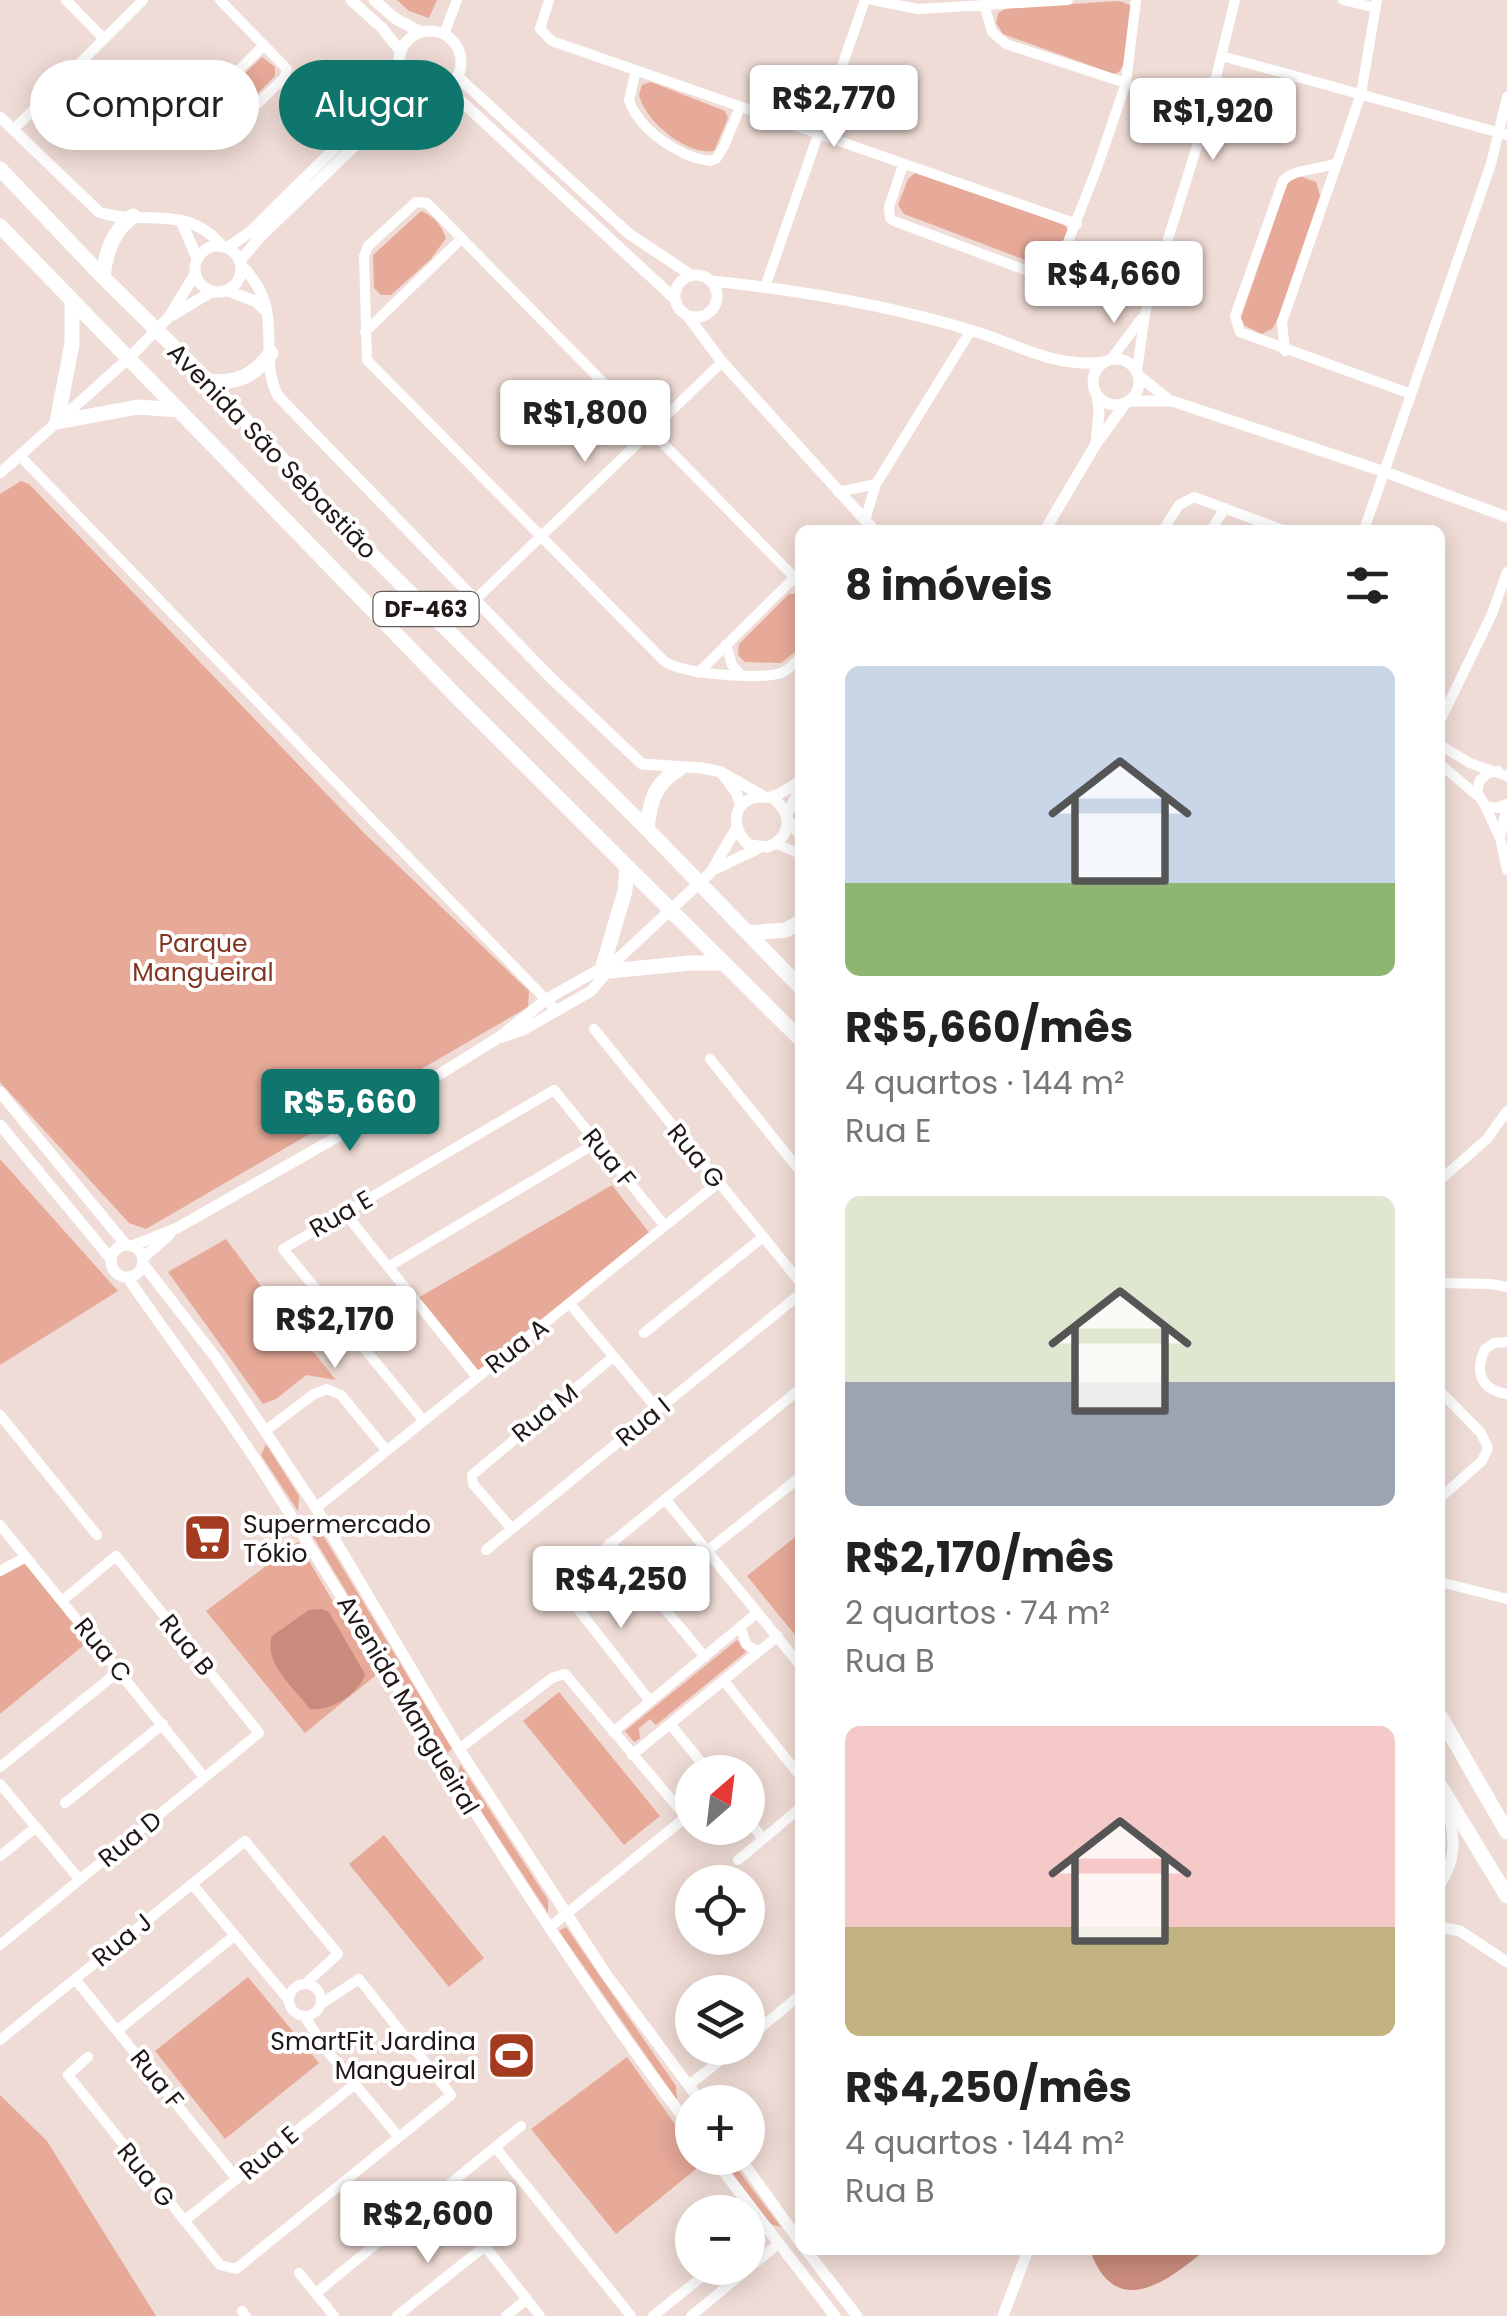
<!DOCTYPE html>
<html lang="pt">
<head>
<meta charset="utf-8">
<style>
  :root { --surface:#fff; --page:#f2f2f2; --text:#222; --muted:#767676; --accent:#0f766e }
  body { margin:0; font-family:Poppins,sans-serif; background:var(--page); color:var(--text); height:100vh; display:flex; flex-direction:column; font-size:38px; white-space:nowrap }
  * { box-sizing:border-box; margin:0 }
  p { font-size:32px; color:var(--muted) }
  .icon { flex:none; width:55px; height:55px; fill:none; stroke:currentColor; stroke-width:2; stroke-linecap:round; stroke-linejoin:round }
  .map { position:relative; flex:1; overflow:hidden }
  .drawer { position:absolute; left:795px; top:525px; width:650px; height:1730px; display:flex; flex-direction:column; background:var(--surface); border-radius:15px; box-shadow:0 5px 25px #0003 }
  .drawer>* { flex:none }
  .banner { position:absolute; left:30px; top:60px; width:615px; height:90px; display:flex; gap:20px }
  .needle { width:65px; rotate:28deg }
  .fabs { position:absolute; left:675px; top:1755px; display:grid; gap:20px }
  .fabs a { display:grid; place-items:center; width:90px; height:90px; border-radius:50%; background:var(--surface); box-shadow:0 5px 25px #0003; font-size:50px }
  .price { position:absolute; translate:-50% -85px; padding:0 22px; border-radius:10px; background:#fff; color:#222; font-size:32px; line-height:65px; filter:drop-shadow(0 2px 5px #0008) }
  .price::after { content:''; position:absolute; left:50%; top:60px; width:30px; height:22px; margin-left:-15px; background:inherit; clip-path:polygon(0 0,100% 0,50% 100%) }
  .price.selected { background:var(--accent); color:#fff }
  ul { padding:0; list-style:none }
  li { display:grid; align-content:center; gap:20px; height:530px; padding:0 50px }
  li span { display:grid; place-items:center; height:310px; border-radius:15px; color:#555 }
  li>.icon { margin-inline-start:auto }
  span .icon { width:180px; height:180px; fill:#fffc; stroke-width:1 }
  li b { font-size:42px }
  h2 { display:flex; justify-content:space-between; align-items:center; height:120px; padding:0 50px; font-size:42px }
  .pill { padding:0 35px; border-radius:45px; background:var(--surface); box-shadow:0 5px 25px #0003; font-size:35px; line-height:90px }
  .pill.selected { background:var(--accent); color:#fff }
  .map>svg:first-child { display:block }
  .green { fill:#e7aa99 }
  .water { fill:#c98c7c }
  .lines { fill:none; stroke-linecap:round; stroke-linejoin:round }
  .minor { stroke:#fff; stroke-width:10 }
  .tertiary { stroke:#fff; stroke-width:11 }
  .primary { stroke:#fff; stroke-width:15 }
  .labels { text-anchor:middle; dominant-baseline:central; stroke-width:8; stroke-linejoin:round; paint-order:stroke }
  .shield { fill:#fff; stroke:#625d5c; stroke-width:2.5 }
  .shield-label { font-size:22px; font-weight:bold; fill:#1f1816 }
  .street-label { font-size:25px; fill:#1f1816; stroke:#fff }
  .park-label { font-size:25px; fill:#813623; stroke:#fff }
  .poi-label { font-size:25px; fill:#1f1816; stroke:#fff; text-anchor:start }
</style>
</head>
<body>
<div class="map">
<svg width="1507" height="2316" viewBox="0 0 1507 2316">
  <rect width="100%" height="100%" fill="#f0dcd6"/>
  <!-- green -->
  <path class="green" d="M397,0H437L429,18L409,11Z
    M1119,1L1130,5L1132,10L1124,63L1119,72L1114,74L1003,34L996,23L998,13L1007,8Z
    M262,57L275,67V76L229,122H219L212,115L213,103Z
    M651,82L725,111L728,118L714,151C687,156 643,120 639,94L642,85Z
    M915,173L1063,223L1068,230L1056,264L1041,266L904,214L898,205L908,179Z
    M1297,175L1316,182L1320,196L1281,312L1273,328L1262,334L1245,326L1241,318L1287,184Z
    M421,211C434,216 441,225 446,238L431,259L391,295H381L374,288L373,255Z
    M21,481L29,484L363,832L529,991L528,1007L146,1229L129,1223L0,1082V494Z
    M789,594H800V648L781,663L745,662L738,655L739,644Z
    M0,1159L118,1291L0,1365Z
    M612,1185L651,1235L483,1370L475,1369L418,1298Z
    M226,1239L273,1302L261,1312L274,1303L336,1380L306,1375L276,1399L263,1404L168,1272Z
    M266,1444L299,1496L298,1511L261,1455Z
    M313,1519L452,1749L445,1755L306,1525Z
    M800,1533V1641L747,1576Z
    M298,1542L376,1675L305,1733L206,1611Z
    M21,1563L29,1565L90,1640L0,1714V1575Z
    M737,1640L746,1652L656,1725L650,1719L639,1728L640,1739L634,1742L625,1731Z
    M559,1692L660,1816L624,1845L523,1721Z
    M460,1764L548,1900V1913L458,1776Z
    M384,1835L484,1958L449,1987L349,1864Z
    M566,1927L676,2086L677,2100L559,1931Z
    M248,1977L319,2063L225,2139L155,2051Z
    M627,2057L692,2148L696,2169L616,2234L531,2129Z
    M0,2095L47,2141L156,2316H0Z
    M721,2158H729L781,2227L770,2224Z"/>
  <!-- water -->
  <path class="water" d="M322,1609L329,1612L365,1674C360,1693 330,1712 310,1709C295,1689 263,1663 272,1636L309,1610Z
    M1090,2250H1205C1160,2289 1113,2316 1090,2250Z"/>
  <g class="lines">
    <!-- minor -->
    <path class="minor" d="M66,0L104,39
      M549,0L540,29L552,41L1077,224
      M873,0L918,9L1068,0
      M1343,0L1376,8
      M984,4L992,32L1006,44L1126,83
      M444,34L457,0
      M1222,56L1507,135
      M78,66L148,135L223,137L284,78L287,69L220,0
      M636,70L629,100C639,130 679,157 710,161L716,159L724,146L740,107
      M198,110L205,125L222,136
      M13,130L143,0
      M170,138L264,45
      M1338,162C1321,171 1296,167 1283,181L1235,316L1240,332L1411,394
      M903,165L889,207L890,218L894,221L1044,277L1055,275L1097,168L1126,83L1136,0
      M765,287L865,0
      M365,332L461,239
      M1285,351L1282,322L1361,94L1377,0
      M1111,359L1142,318
      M1137,371L1145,313L1207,114L1235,0
      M20,456L557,1011
      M838,492L876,484
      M865,520L876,484L971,330
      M1163,530L1179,505L1194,497L1283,530
      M1211,530L1225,508
      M1364,530L1491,164L1507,97
      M800,583L427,203L416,202L368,246L364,256L367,360L664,661C681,674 760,680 781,673C789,670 794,664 800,658
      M476,599L722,362
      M726,644L732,665L740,674
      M698,673L795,577
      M1440,721L1492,614L1507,572
      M1440,745L1470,763L1507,776
      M1440,764L1479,797
      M1498,771L1488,773L1480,780L1477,791L1485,806L1497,808L1507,804
      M1485,806L1500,838L1507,870
      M788,819L800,836
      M1500,838L1507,805
      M777,844L800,854
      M594,1029L800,1282
      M710,1059L800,1171
      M1440,1180L1487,1139L1507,1111
      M344,1212L477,1377
      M388,1267L596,1143
      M1440,1283L1491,1284L1507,1287
      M570,1304L658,1410
      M644,1333L763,1237
      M1507,1342L1494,1343L1485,1349C1474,1372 1481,1390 1507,1394
      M1440,1391L1481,1433L1488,1448L1482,1461L1440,1498
      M0,1415L97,1535
      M423,1420L283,1249L554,1090L665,1226
      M265,1431L314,1394L327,1389L341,1395L386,1450
      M665,1499L800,1665
      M316,1508L718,1183
      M0,1525L204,1777
      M512,1529L473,1484L472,1475L613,1357
      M610,1543L705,1657
      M486,1550L800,1294
      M706,1552L800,1477
      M542,1563L650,1701
      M0,1571L26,1557
      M1440,1582L1507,1599
      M559,1586L800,1389
      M741,1628L746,1644L758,1652
      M724,1681L800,1776
      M671,1725L709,1772
      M613,1732L757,1613
      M459,1749L552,1678L565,1674L686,1817L550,1927
      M632,1755L778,1636
      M0,1767L119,1671
      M0,1784L80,1880
      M65,1803L163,1724
      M748,1819L762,1838
      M0,1856L35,1828
      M738,1860L800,1808
      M192,1884L288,1999
      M0,1945L259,1733L116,1556L63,1600
      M75,1979L237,2179
      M289 2000a16 16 0 1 1 32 0a16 16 0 1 1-32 0Z
      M305,2017L328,2052L398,2136
      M118,2030L234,1936
      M748,2038L800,1995
      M0,2040L245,1841L338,1954L305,1984
      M88,2057L68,2075L220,2265L236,2269L451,2095L359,1979L321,2004
      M689,2085L736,2048
      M495,2147L631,2316
      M442,2192L540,2316
      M184,2221L354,2085
      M748,2240L763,2227
      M299,2273L334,2316
      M316,2293L521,2126
      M242,2311L246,2316
      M397,2316L485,2246
      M506,2316L527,2299
      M653,2316L713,2268
      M691,2316L777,2245"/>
    <!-- tertiary -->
    <path class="tertiary" d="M351,0L382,28L401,52
      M374,0L396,19L421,32
      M399 62a31 31 0 1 1 62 0a31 31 0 1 1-62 0Z
      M458,77L628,233L691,275
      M447,88L675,299
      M0,117L99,212C141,227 186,202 222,246
      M181,221L197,258
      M195 269a23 23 0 1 1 46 0a23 23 0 1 1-46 0Z
      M227,248L250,232L379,105L402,74
      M240,261L259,238L394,108L421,91
      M241,265C288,312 256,353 278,396L551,678L642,764L702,768L721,772L763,796
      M675 296a21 21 0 1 1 42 0a21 21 0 1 1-42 0Z
      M712,281C798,290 887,305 970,330C1016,343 1055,369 1104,362
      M228,291L255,301L266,311
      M173,315L211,292
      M687,315L722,362L874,530
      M1093 382a23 23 0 1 1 46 0a23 23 0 1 1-46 0Z
      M1139,376L1168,399
      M1130,401H1172L1385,472L1507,517
      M1096,444L1099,412L1097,395
      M0,473L128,359L169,317L195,274
      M1045,530L1096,444L1125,404
      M723,775L736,792L741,806
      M771,797C793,812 793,836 768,847L749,845C733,831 730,806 753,798C759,796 764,798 770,797C779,796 792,786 800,781
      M787,814L800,789
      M717,868L759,848
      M502,1037L523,1030L591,991L619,958L711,872L736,829
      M0,1092L126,1245
      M0,1125L111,1259
      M111 1261a16 16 0 1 1 32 0a16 16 0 1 1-32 0Z
      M132,1246L177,1228L353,1128L498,1038L547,999L619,958
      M143,1258L170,1234
      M143,1264L216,1358L265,1431L316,1508L459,1749L606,1974L701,2102
      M128,1278C173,1344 223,1408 266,1476C405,1696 534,1922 692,2129
      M1440,1884C1458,1858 1454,1836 1448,1806
      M1440,1927L1460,1931L1507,1962
      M713,2158L835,2316
      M740,2158L800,2242
      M806,2250L857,2316
      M1003,2316L1028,2250"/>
    <!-- primary -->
    <path class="primary" d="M0,169L103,277L208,381L372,555L647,829L800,987
      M0,226L458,698L800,1039
      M103,277C106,252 112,232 133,216
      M72,302V344L57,422L138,407L179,410
      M208,381C237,384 254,376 271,353
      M647,829C650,801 654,784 679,769
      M748,933L786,930L800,922
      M603,966L625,891L627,867
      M610,971L690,963H723
      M1440,1716L1507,1832
      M1440,1786L1507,1896"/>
  </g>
  <!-- icons -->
  <defs>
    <symbol id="supermarket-square" viewBox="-11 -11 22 22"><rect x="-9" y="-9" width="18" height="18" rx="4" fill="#a43b20" stroke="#fff"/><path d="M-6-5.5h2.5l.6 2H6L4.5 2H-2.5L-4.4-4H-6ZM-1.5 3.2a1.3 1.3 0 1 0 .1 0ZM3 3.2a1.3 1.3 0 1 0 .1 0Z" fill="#fff"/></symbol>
    <symbol id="stadium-square" viewBox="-11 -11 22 22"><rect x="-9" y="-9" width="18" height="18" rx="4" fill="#a43b20" stroke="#fff"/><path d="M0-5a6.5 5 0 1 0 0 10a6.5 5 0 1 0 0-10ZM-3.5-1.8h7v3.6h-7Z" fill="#fff"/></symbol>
  </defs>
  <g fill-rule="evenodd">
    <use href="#supermarket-square" x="180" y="1510" width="55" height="55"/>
    <use href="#stadium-square" x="484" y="2028" width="55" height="55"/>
  </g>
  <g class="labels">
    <!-- shield labels -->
    <rect class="shield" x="373.5" y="592" width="105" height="34" rx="8"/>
    <g class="shield-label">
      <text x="426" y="609">DF-463</text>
    </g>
    <!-- street labels -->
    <g class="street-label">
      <text transform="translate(272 451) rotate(46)">Avenida São Sebastião</text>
      <text transform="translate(696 1156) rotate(51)">Rua G</text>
      <text transform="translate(609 1158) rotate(51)">Rua F</text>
      <text transform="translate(341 1214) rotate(-30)">Rua E</text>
      <text transform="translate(517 1346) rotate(-38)">Rua A</text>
      <text transform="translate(545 1413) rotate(-39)">Rua M</text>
      <text transform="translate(643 1422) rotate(-39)">Rua I</text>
      <text transform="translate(187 1645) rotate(51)">Rua B</text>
      <text transform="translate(103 1650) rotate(51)">Rua C</text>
      <text transform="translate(408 1705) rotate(59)">Avenida Mangueiral</text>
      <text transform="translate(130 1839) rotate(-39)">Rua D</text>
      <text transform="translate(122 1940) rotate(-39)">Rua J</text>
      <text transform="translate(157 2079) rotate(51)">Rua F</text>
      <text transform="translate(269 2153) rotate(-40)">Rua E</text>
      <text transform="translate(146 2175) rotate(51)">Rua G</text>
    </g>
    <!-- park labels -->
    <g class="park-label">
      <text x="203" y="943">Parque<tspan x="203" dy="29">Mangueiral</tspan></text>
    </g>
    <!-- poi labels -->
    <g class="poi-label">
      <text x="243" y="1524">Supermercado<tspan x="243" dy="29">Tókio</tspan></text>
      <text x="476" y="2041" text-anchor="end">SmartFit Jardina<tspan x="476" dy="29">Mangueiral</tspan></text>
    </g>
  </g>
</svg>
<div class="fabs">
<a><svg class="needle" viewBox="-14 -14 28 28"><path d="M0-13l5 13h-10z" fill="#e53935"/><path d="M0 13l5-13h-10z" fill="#767676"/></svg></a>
<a><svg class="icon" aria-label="locate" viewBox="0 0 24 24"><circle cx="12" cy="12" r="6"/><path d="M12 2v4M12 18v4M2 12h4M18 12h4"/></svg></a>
<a><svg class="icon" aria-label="layers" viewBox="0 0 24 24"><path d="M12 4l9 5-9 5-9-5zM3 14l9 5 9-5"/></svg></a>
<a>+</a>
<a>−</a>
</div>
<b class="price" style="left:834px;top:150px">R$2,770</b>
<b class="price" style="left:1213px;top:163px">R$1,920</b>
<b class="price" style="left:1114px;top:326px">R$4,660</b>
<b class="price" style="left:585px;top:465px">R$1,800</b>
<b class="price selected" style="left:350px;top:1154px">R$5,660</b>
<b class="price" style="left:335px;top:1371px">R$2,170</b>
<b class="price" style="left:621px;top:1631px">R$4,250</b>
<b class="price" style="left:428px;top:2266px">R$2,600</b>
<div class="banner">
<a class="pill">Comprar</a>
<a class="pill selected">Alugar</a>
</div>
<section class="drawer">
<h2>8 imóveis<svg class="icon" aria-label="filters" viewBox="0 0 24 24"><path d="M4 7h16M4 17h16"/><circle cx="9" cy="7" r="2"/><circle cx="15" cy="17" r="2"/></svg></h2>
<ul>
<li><span style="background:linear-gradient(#c9d6e8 70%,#8fb573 0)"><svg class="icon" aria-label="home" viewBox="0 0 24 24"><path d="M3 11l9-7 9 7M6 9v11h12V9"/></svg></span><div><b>R$5,660/mês</b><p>4 quartos · 144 m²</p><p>Rua E</p></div></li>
<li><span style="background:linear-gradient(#dfe7d0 60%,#9aa5b1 0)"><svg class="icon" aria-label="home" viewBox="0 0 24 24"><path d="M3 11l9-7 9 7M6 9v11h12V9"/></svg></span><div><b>R$2,170/mês</b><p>2 quartos · 74 m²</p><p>Rua B</p></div></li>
<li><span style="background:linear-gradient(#f6c9c9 65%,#c2b280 0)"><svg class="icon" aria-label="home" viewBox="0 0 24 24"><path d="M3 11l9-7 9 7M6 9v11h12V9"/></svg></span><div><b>R$4,250/mês</b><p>4 quartos · 144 m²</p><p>Rua B</p></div></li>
</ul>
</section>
</div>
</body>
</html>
